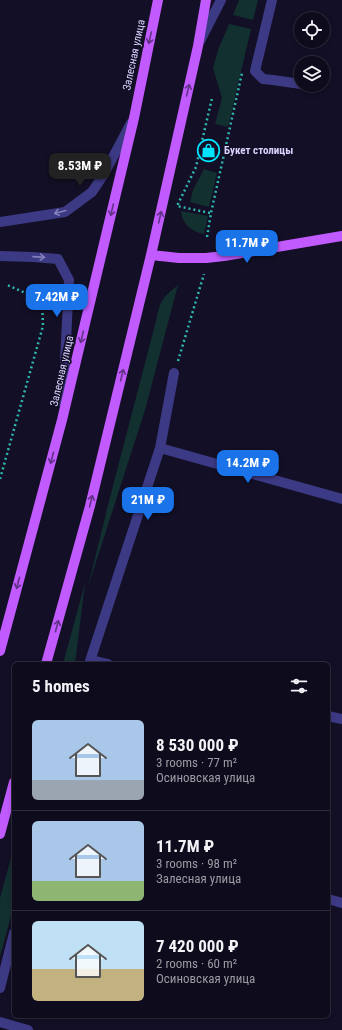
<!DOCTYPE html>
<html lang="en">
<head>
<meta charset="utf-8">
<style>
  :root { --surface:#0e0b1c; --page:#1c1929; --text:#f1f3f6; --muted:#9b9ba3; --line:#2e2b3b; --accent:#1a73e8 }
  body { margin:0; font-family:"Roboto Condensed",sans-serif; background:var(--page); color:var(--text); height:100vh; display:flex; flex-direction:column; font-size:15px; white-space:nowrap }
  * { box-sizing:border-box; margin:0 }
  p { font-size:13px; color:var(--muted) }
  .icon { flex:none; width:22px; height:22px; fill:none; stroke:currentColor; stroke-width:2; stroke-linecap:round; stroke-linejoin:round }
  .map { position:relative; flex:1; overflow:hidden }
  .details { position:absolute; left:12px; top:662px; width:318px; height:356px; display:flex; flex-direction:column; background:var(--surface); border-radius:6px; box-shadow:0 2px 6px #0003,0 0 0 1px var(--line) }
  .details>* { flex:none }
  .tools { position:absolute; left:294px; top:12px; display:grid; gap:8px }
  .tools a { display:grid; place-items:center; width:36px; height:36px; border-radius:50%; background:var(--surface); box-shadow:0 2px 6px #0003,0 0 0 1px var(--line); font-size:20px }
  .price { position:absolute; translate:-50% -34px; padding:0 9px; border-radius:8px; background:var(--accent); color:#fff; font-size:13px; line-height:26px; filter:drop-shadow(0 1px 2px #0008) }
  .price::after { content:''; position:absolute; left:50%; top:24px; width:12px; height:9px; margin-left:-6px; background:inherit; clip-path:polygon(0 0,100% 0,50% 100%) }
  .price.on { background:#222; color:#fff }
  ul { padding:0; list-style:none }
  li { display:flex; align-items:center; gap:12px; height:100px; padding:0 20px }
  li+li { border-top:1px solid var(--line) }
  li span { display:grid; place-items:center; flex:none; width:112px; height:80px; border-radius:6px; color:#555 }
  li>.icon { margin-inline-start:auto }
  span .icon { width:48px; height:48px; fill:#fffc; stroke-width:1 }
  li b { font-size:17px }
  h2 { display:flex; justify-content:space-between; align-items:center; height:48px; padding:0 20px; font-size:17px }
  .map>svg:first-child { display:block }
  .grass { fill:#12302f }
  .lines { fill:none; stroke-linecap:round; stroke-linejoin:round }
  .path { stroke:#2fb8b0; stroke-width:2.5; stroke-dasharray:2 3; stroke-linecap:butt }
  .minor { stroke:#3d3a85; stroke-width:10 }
  .major { stroke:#c25bff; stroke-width:10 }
  .oneway { stroke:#623188 }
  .oneway2 { stroke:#837fbc }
  .labels { text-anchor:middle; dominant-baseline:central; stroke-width:3.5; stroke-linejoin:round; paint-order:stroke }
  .street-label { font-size:11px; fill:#d9d4ff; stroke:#130f26 }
  .poi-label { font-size:11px; font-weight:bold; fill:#d9d4ff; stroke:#130f26; text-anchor:start }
</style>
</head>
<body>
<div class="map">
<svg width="342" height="1030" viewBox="0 0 342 1030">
  <rect width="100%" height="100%" fill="#130f26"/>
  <!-- grass -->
  <path class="grass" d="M239,0H258L253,20L233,15Z
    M229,24L251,29L228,127L215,124L222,98L213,68L218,50Z
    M204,169L217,173L209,207L190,202L193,190Z
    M181,211L208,216L204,234C192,232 182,224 181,211Z
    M178,285L145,410L88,587L108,505L157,317C160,299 165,296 178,285Z
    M85,583L75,664H63Z
    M14,847V905L0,957V898Z"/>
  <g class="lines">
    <!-- path -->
    <path class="path" d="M210,213L177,206L196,167L212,98
      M207,237L211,213L242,73
      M178,361L204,274
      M0,479L43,326L42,300L7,285"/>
    <!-- minor -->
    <path class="minor" d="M272,0L255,71L263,79L273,80L301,84
      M200,41L221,0
      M0,222L65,212L92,192L104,174L131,123
      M0,256L33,257L58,259L69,280L63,403
      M160,448L342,499
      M91,660L108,664
      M89,664L160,448L174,373
      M328,716L342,719
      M328,899L342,903
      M0,988L14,933
      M0,1022L28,1030"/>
    <!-- major -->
    <path class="major" d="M151,255L179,258H206L224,256L342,236
      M0,651L62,420L134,118L158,0
      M46,664L90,506L151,255L198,46L206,0
      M0,834L14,782"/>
  </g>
  <!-- one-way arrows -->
  <defs><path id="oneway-shaft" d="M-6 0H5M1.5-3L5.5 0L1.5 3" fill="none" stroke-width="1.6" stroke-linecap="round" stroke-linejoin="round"/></defs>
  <g class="oneway">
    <use href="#oneway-shaft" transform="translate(150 38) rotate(102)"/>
    <use href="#oneway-shaft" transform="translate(188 90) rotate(-77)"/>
    <use href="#oneway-shaft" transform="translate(112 210) rotate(103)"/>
    <use href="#oneway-shaft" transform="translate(160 217) rotate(-77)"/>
    <use href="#oneway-shaft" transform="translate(82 337) rotate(103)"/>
    <use href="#oneway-shaft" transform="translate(122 375) rotate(-76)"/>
    <use href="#oneway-shaft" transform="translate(52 458) rotate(105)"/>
    <use href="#oneway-shaft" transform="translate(91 501) rotate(-76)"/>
    <use href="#oneway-shaft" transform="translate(18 583) rotate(105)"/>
    <use href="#oneway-shaft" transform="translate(57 626) rotate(-75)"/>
  </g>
  <g class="oneway2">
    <use href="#oneway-shaft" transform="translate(60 212) rotate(165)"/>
    <use href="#oneway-shaft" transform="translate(39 257) rotate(4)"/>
  </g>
  <!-- icons -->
  <defs>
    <symbol id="shop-ring" viewBox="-11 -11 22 22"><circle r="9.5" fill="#130f26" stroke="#00e5ff" stroke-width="1.5"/><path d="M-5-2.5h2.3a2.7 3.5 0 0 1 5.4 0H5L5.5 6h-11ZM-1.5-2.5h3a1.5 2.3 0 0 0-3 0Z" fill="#00e5ff"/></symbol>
  </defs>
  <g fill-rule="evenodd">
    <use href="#shop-ring" x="196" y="138" width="25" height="25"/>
  </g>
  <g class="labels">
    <!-- street labels -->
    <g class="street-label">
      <text transform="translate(134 55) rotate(-78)">Залесная улица</text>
      <text transform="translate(62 371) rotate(-77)">Залесная улица</text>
    </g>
    <!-- poi labels -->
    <g class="poi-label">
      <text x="224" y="150">Букет столицы</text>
    </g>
  </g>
</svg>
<div class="tools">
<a><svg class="icon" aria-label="locate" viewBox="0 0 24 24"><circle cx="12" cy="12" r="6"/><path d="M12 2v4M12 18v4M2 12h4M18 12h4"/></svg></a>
<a><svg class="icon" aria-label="layers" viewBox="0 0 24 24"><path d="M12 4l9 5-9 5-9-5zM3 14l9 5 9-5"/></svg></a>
</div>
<b class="price on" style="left:80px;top:187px">8.53M ₽</b>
<b class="price" style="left:247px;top:264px">11.7M ₽</b>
<b class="price" style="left:57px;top:318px">7.42M ₽</b>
<b class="price" style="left:248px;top:484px">14.2M ₽</b>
<b class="price" style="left:148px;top:521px">21M ₽</b>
<section class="details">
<h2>5 homes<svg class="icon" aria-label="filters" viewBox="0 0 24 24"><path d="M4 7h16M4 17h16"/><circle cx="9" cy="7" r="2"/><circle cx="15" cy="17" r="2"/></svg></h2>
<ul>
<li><span style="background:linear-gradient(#a9c7e8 75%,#9aa5b1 0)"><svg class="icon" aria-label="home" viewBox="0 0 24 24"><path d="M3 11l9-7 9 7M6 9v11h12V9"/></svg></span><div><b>8 530 000 ₽</b><p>3 rooms · 77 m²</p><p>Осиновская улица</p></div></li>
<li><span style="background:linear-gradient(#a9c7e8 75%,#8fb573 0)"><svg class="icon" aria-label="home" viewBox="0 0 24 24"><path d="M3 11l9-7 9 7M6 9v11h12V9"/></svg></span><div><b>11.7M ₽</b><p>3 rooms · 98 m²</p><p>Залесная улица</p></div></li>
<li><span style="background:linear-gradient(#bfe0f5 60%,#c2b280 0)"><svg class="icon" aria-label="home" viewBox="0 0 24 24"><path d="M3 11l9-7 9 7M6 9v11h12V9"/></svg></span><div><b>7 420 000 ₽</b><p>2 rooms · 60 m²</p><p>Осиновская улица</p></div></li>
</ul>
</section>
</div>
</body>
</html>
